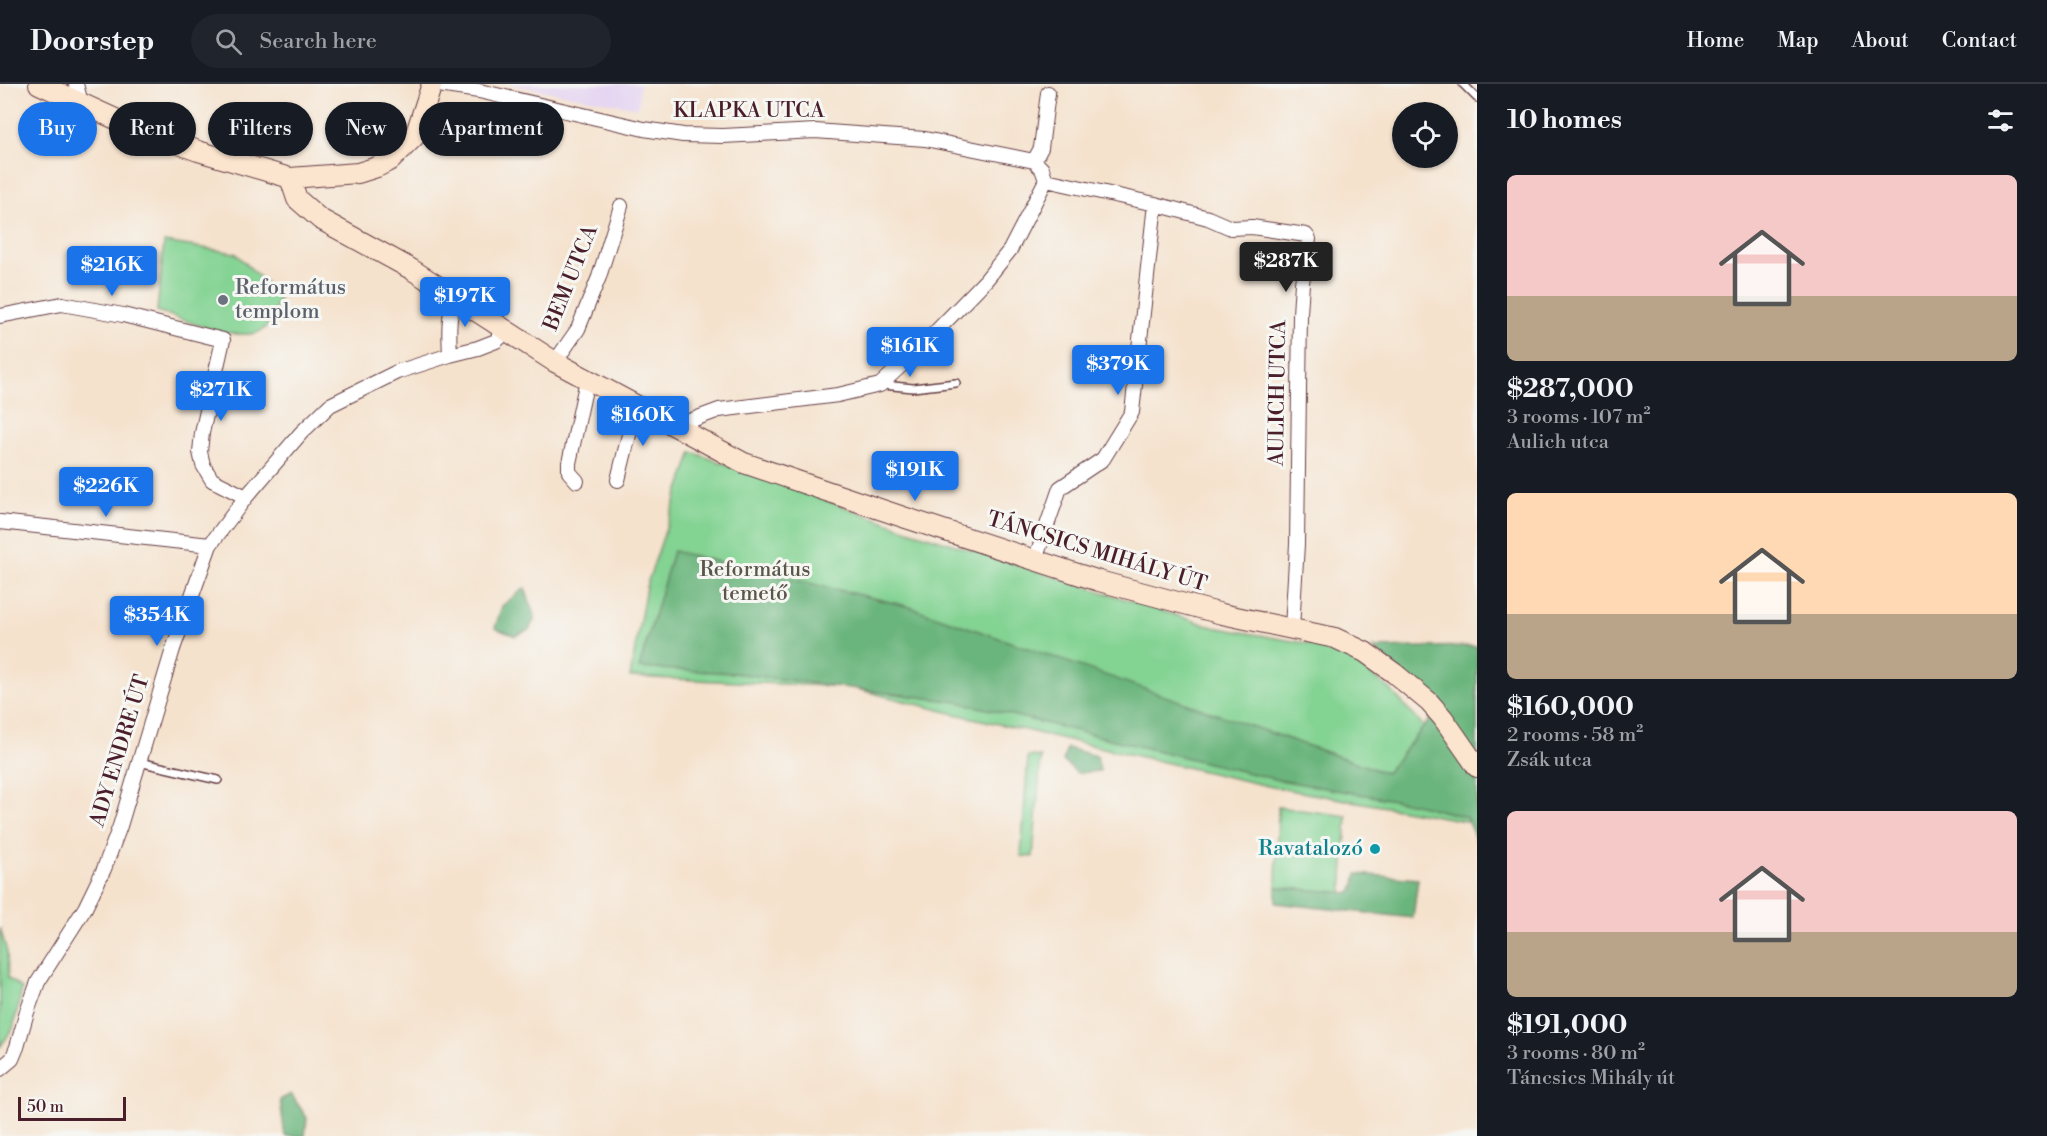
<!DOCTYPE html>
<html lang="en">
<head>
<meta charset="utf-8">
<style>
  :root { --surface:#171b24; --page:#20242c; --text:#f1f3f6; --muted:#9ea1a6; --line:#363941; --accent:#1a73e8 }
  body { margin:0; font-family:"Libre Bodoni",serif; background:var(--page); color:var(--text); height:100vh; display:flex; flex-direction:column; font-size:22px; white-space:nowrap }
  * { box-sizing:border-box; margin:0 }
  p { font-size:20px; color:var(--muted) }
  .icon { flex:none; width:33px; height:33px; fill:none; stroke:currentColor; stroke-width:2; stroke-linecap:round; stroke-linejoin:round }
  .map { position:relative; flex:1; overflow:hidden }
  .sheet { display:flex; flex-direction:column; background:var(--surface); width:570px }
  .sheet>* { flex:none }
  .top-card { position:absolute; left:18px; top:18px; width:570px; height:54px; display:flex; gap:12px }
  .fabs { position:absolute; left:1392px; top:18px; display:grid; gap:12px }
  .fabs a { display:grid; place-items:center; width:66px; height:66px; border-radius:50%; background:var(--surface); box-shadow:0 2px 4px #0004; font-size:30px }
  .scale { position:absolute; left:18px; bottom:15px; width:108px; box-sizing:border-box; padding-left:6px; border:3px solid #4a1f2b; border-top:0; font-size:16px; line-height:21px; white-space:nowrap; color:#4a1f2b; -webkit-text-stroke:4px #f6f6f2; paint-order:stroke }
  .price { position:absolute; translate:-50% -51px; padding:0 14px; border-radius:6px; background:var(--accent); color:#fff; font-size:20px; line-height:39px; filter:drop-shadow(0 2px 3px #0008) }
  .price::after { content:''; position:absolute; left:50%; top:36px; width:18px; height:14px; margin-left:-9px; background:inherit; clip-path:polygon(0 0,100% 0,50% 100%) }
  .price.active { background:#222; color:#fff }
  ul { padding:0; list-style:none }
  li { display:grid; align-content:center; gap:12px; height:318px; padding:0 30px }
  li span { display:grid; place-items:center; height:186px; border-radius:9px; color:#555 }
  li>.icon { margin-inline-start:auto }
  span .icon { width:108px; height:108px; fill:#fffc; stroke-width:1 }
  li b { font-size:26px }
  h2 { display:flex; justify-content:space-between; align-items:center; height:72px; padding:0 30px; font-size:26px }
  .chip { padding:0 21px; border-radius:27px; background:var(--surface); box-shadow:0 2px 4px #0004; font-size:21px; line-height:54px }
  .chip.active { background:var(--accent); color:#fff }
  header { display:flex; align-items:center; gap:36px; box-sizing:border-box; height:84px; padding:0 30px; background:var(--surface); border-bottom:2px solid var(--line) }
  header strong { font-size:28px }
  nav { display:flex; gap:33px; margin-inline-start:auto; font-size:21px }
  .search { width:420px; height:54px; background:var(--page); display:flex; align-items:center; gap:15px; box-sizing:border-box; padding:0 21px; border-radius:33px; color:var(--muted); font-size:22px }
  main { display:flex; flex:1; min-height:0 }
  .map>svg:first-child { display:block }
  .built { fill:#e4d3f2 }
  .green { fill:#83d393; stroke:#66795f; stroke-width:1.5 }
  .forest { fill:#6ab57d; stroke:#5a6a54; stroke-width:1.5 }
  .lines { fill:none; stroke-linecap:round; stroke-linejoin:round }
  .service-casing { stroke:#643c43; stroke-width:10 }
  .minor-casing { stroke:#643c43; stroke-width:16 }
  .secondary-casing { stroke:#643c43; stroke-width:22 }
  .service { stroke:#fff; stroke-width:7 }
  .minor { stroke:#fff; stroke-width:14 }
  .secondary { stroke:#fce5cf; stroke-width:20 }
  .worship-dot { fill:#6b7280; stroke:#f6f6f2; stroke-width:2 }
  .culture-dot { fill:#0f9aa8; stroke:#f6f6f2; stroke-width:2 }
  .labels { text-anchor:middle; dominant-baseline:central; stroke-width:6; stroke-linejoin:round; paint-order:stroke }
  .street-label { font-size:21px; fill:#4a1f2b; stroke:#f6f6f2 }
  .worship-label { font-size:21px; fill:#5b616d; stroke:#f6f6f2; text-anchor:start }
  .park-label { font-size:21px; fill:#5b554a; stroke:#f6f6f2 }
  .culture-label { font-size:21px; fill:#0d838f; stroke:#f6f6f2; text-anchor:end }
</style>
</head>
<body>
<header>
<strong>Doorstep</strong>
<div class="search"><svg class="icon" aria-label="search" viewBox="0 0 24 24"><circle cx="10" cy="10" r="6"/><path d="M15 15l6 6"/></svg>Search here</div>
<nav><a>Home</a><a>Map</a><a>About</a><a>Contact</a></nav>
</header>
<main>
<div class="map">
<svg width="1477" height="1052" viewBox="0 0 1477 1052">
  <rect width="100%" height="100%" fill="#f6f6f2"/>
  <filter id="ink" filterUnits="userSpaceOnUse"><feTurbulence type="fractalNoise" baseFrequency=".0167" numOctaves="2"/><feDisplacementMap in="SourceGraphic" scale="12" xChannelSelector="R" yChannelSelector="G"/><feConvolveMatrix kernelMatrix="1 2 1 2 8 2 1 2 1" color-interpolation-filters="sRGB"/></filter>
  <filter id="wash" filterUnits="userSpaceOnUse"><feTurbulence type="fractalNoise" baseFrequency=".008" numOctaves="4" result="noise"/><feDisplacementMap in="SourceGraphic" scale="24" xChannelSelector="R" yChannelSelector="G"/><feGaussianBlur stdDeviation="1.35" result="paint"/><feColorMatrix in="noise" values="0 0 0 0 0 0 0 0 0 0 0 0 0 0 0 0 0 1.4 0 .05"/><feComposite in="paint" operator="in"/></filter>
  <g filter="url(#wash)">
    <rect width="100%" height="100%" fill="#f5e2cd"/>
    <!-- built -->
    <path class="built" d="M508,0H640L638,24Z"/>
    <!-- green -->
    <path class="green" d="M164,158L235,169L274,207L280,210C276,221 273,236 265,244C246,263 180,234 157,227Z
      M692,368L908,446L1213,543L1334,564L1389,604L1434,654L1477,739L1272,703L955,630L849,603L630,593L646,503Z
      M1028,672L1041,673L1033,773L1021,772Z
      M1278,723L1347,732L1342,810L1276,803Z
      M0,844L7,868L8,894L22,905L13,945L0,963Z"/>
    <!-- forest -->
    <path class="forest" d="M673,467L907,522L1386,689L1440,623L1373,564L1477,562V759L1466,733L1411,719L1274,695L958,618L734,589L639,584Z
      M525,504L535,534L529,546L515,552L495,544L502,522Z
      M1067,664L1097,672L1100,687L1077,689L1063,677Z
      M1357,790L1418,795L1413,834L1276,819V803L1350,809L1354,804Z
      M291,1010L307,1034L305,1052H285L280,1016Z"/>
  </g>
  <g filter="url(#ink)">
    <g class="lines">
      <defs>
        <path id="service" d="M1463,0L1477,14
          M883,301L913,304L956,299
          M139,678L218,696"/>
        <path id="minor" d="M76,0L81,19
          M432,0L479,7L644,45L683,51L723,52L815,47L925,55L1034,77
          M1034,77L1042,85L1046,96L1155,120L1208,134L1231,144L1252,143L1306,151L1309,155L1302,199L1300,230L1297,460L1292,544
          M1034,77L1041,64L1048,9
          M0,232L62,220L123,231L223,256L202,349L200,368L203,381L212,396L246,413
          M450,271C449,251 448,232 455,213
          M555,278L578,245L599,193L621,122
          M673,343L719,326L838,311L880,301L921,263L986,196L1010,166L1046,96
          M618,396L636,322
          M577,397L569,388V379L587,296
          M0,438L210,461
          M1035,476L1060,404L1103,375L1132,328L1155,120
          M0,985L12,975L17,963L27,928L38,898L85,824L104,785L120,742L173,565L210,461L246,413L301,349L330,321L397,288L450,271L478,264L496,257L506,248"/>
        <path id="secondary" d="M39,0L133,43L198,67L290,94L358,89L377,83L391,76L415,52L432,0
          M290,94L297,115L320,135L411,185L555,278L744,379L903,433L1099,497L1222,530L1335,554L1365,568L1394,589L1429,618L1443,634L1477,683"/>
      </defs>
      <!-- service casing -->
      <use href="#service" class="service-casing"/>
      <!-- minor casing -->
      <use href="#minor" class="minor-casing"/>
      <!-- secondary casing -->
      <use href="#secondary" class="secondary-casing"/>
      <!-- service -->
      <use href="#service" class="service"/>
      <!-- minor -->
      <use href="#minor" class="minor"/>
      <!-- secondary -->
      <use href="#secondary" class="secondary"/>
    </g>
  </g>
  <!-- markers -->
  <circle class="worship-dot" cx="223" cy="216" r="6"/>
  <circle class="culture-dot" cx="1375" cy="765" r="6"/>
  <g class="labels">
    <!-- street labels -->
    <g class="street-label">
      <text x="749" y="27">KLAPKA UTCA</text>
      <text transform="translate(571 194) rotate(-68)">BEM UTCA</text>
      <text transform="translate(1278 309) rotate(-89)">AULICH UTCA</text>
      <text transform="translate(1097 468) rotate(17)">TÁNCSICS MIHÁLY ÚT</text>
      <text transform="translate(120 667) rotate(-73)">ADY ENDRE ÚT</text>
    </g>
    <!-- worship labels -->
    <g class="worship-label">
      <text x="235" y="204">Református<tspan x="235" dy="24">templom</tspan></text>
    </g>
    <!-- park labels -->
    <g class="park-label">
      <text x="755" y="486">Református<tspan x="755" dy="24">temető</tspan></text>
    </g>
    <!-- culture labels -->
    <g class="culture-label">
      <text x="1363" y="765">Ravatalozó</text>
    </g>
  </g>
</svg>
<div class="fabs">
<a><svg class="icon" aria-label="locate" viewBox="0 0 24 24"><circle cx="12" cy="12" r="6"/><path d="M12 2v4M12 18v4M2 12h4M18 12h4"/></svg></a>
</div>
<div class="scale">50 m</div>
<b class="price active" style="left:1286px;top:209px">$287K</b>
<b class="price" style="left:112px;top:213px">$216K</b>
<b class="price" style="left:465px;top:244px">$197K</b>
<b class="price" style="left:910px;top:294px">$161K</b>
<b class="price" style="left:1118px;top:312px">$379K</b>
<b class="price" style="left:221px;top:338px">$271K</b>
<b class="price" style="left:643px;top:363px">$160K</b>
<b class="price" style="left:915px;top:418px">$191K</b>
<b class="price" style="left:106px;top:434px">$226K</b>
<b class="price" style="left:157px;top:563px">$354K</b>
<div class="top-card">
<a class="chip active">Buy</a>
<a class="chip">Rent</a>
<a class="chip">Filters</a>
<a class="chip">New</a>
<a class="chip">Apartment</a>
</div>
</div>
<section class="sheet">
<h2>10 homes<svg class="icon" aria-label="filters" viewBox="0 0 24 24"><path d="M4 7h16M4 17h16"/><circle cx="9" cy="7" r="2"/><circle cx="15" cy="17" r="2"/></svg></h2>
<ul>
<li><span style="background:linear-gradient(#f6c9c9 65%,#b9a48a 0)"><svg class="icon" aria-label="home" viewBox="0 0 24 24"><path d="M3 11l9-7 9 7M6 9v11h12V9"/></svg></span><div><b>$287,000</b><p>3 rooms · 107 m²</p><p>Aulich utca</p></div></li>
<li><span style="background:linear-gradient(#ffd9b3 65%,#b9a48a 0)"><svg class="icon" aria-label="home" viewBox="0 0 24 24"><path d="M3 11l9-7 9 7M6 9v11h12V9"/></svg></span><div><b>$160,000</b><p>2 rooms · 58 m²</p><p>Zsák utca</p></div></li>
<li><span style="background:linear-gradient(#f6c9c9 65%,#b9a48a 0)"><svg class="icon" aria-label="home" viewBox="0 0 24 24"><path d="M3 11l9-7 9 7M6 9v11h12V9"/></svg></span><div><b>$191,000</b><p>3 rooms · 80 m²</p><p>Táncsics Mihály út</p></div></li>
</ul>
</section>
</main>
</body>
</html>
